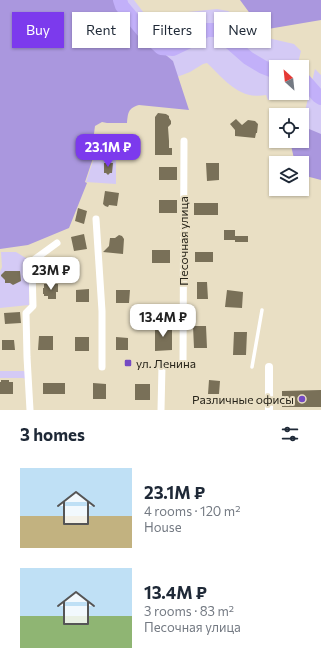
<!DOCTYPE html>
<html lang="en">
<head>
<meta charset="utf-8">
<style>
  :root { --surface:#fff; --page:#f2f2f3; --text:#1f2937; --muted:#747a83; --accent:#7c3aed }
  body { margin:0; font-family:Commissioner,sans-serif; background:var(--page); color:var(--text); height:100vh; display:flex; flex-direction:column; font-size:15px; white-space:nowrap }
  * { box-sizing:border-box; margin:0 }
  p { font-size:13px; color:var(--muted) }
  .icon { flex:none; width:22px; height:22px; fill:none; stroke:currentColor; stroke-width:2; stroke-linecap:round; stroke-linejoin:round }
  .map { position:relative; height:410px; overflow:hidden }
  .panel { display:flex; flex-direction:column; background:var(--surface); flex:1 }
  .panel>* { flex:none }
  .top-card { position:absolute; left:12px; top:12px; width:297px; height:36px; display:flex; gap:8px }
  .needle { width:26px; rotate:333deg }
  .tools { position:absolute; left:269px; top:60px; display:grid; gap:8px }
  .tools a { display:grid; place-items:center; width:40px; height:40px; border-radius:0px; background:var(--surface); box-shadow:0 1px 3px #0004; font-size:20px }
  .price { position:absolute; translate:-50% -34px; padding:0 9px; border-radius:8px; background:#fff; color:#222; font-size:13px; line-height:26px; filter:drop-shadow(0 1px 2px #0008) }
  .price::after { content:''; position:absolute; left:50%; top:24px; width:12px; height:9px; margin-left:-6px; background:inherit; clip-path:polygon(0 0,100% 0,50% 100%) }
  .price.selected { background:var(--accent); color:#fff }
  ul { padding:0; list-style:none }
  li { display:flex; align-items:center; gap:12px; height:100px; padding:0 20px }
  li span { display:grid; place-items:center; flex:none; width:112px; height:80px; border-radius:0px; color:#555 }
  li>.icon { margin-inline-start:auto }
  span .icon { width:48px; height:48px; fill:#fffc; stroke-width:1 }
  li b { font-size:17px }
  h2 { display:flex; justify-content:space-between; align-items:center; height:48px; padding:0 20px; font-size:17px }
  .pill { padding:0 14px; border-radius:0px; background:var(--surface); box-shadow:0 1px 3px #0004; font-size:14px; line-height:36px }
  .pill.selected { background:var(--accent); color:#fff }
  .map>svg:first-child { display:block }
  .green { fill:#d4caf5 }
  .forest { fill:#aa97de }
  .lines { fill:none; stroke-linecap:round; stroke-linejoin:round }
  .river { stroke:#c2b0f9; stroke-width:14 }
  .building { fill:#797058 }
  .service { stroke:#fff; stroke-width:3.5 }
  .minor { stroke:#fff; stroke-width:7 }
  .tertiary { stroke:#fff; stroke-width:8 }
  .poi-dot { fill:#754ac3; stroke:#e9dfc4; stroke-width:1.5 }
  .labels { text-anchor:middle; dominant-baseline:central; stroke-width:4; stroke-linejoin:round; paint-order:stroke }
  .street-label { font-size:12px; fill:#27241a; stroke:#e9dfc4 }
  .poi-label { font-size:12px; fill:#27241a; stroke:#e9dfc4; text-anchor:start }
</style>
</head>
<body>
<div class="map">
<svg width="321" height="410" viewBox="0 0 321 410">
  <rect width="100%" height="100%" fill="#e9dfc4"/>
  <!-- green -->
  <path class="green" d="M108,0H134L147,17L165,22L177,16L188,12L217,9L228,11L246,21L256,29L263,39L268,38L294,44L301,51L297,67H276V93H291L289,100H268L266,95C239,100 225,80 207,63L203,64L190,72L177,77Z
    M315,69L321,75V135L302,126V115H280H304Z
    M94,158H132L116,160V184L86,182Z
    M1,252H16L29,260V305L0,308V272L2,267Z
    M0,371H24L26,374L25,379L23,378H0Z"/>
  <!-- forest -->
  <path class="forest" d="M0,0H113L149,41L173,61L189,110L139,105C128,108 128,113 127,123H107L102,122L95,126L93,141C97,147 99,151 98,158H93L85,182L87,183L69,228L28,245L0,249Z
    M240,0H321V20L262,30Z
    M302,126L321,134V180L302,175V163H295L290,141H302Z"/>
  <g class="lines">
    <!-- river -->
    <path class="river" d="M120,0L122,6L143,31L161,48L173,49L192,40L206,30H216L248,58L263,67L276,72
      M302,80L305,81L318,96L321,98"/>
  </g>
  <!-- building -->
  <path class="building" d="M158,113L166,114L169,116V118L171,121V124L168,127L169,141V148H172V155H155V117Z
    M236,119L242,125L248,120L255,121L258,124L257,133H256L255,138L235,136V130L230,124Z
    M104,163H113L112,173H110L108,175L106,173H104Z
    M206,163H219V180L207,181Z
    M159,167H177V180H159Z
    M105,191L119,193L117,206L109,205L108,207L105,206L103,204Z
    M159,200H177V213H159Z
    M194,203H218V215H194Z
    M78,208L87,211L84,224L75,221Z
    M224,230H235V236H248V242H235V240H224Z
    M84,234L87,249L74,251L71,237Z
    M119,235L122,236L124,239L123,254L103,252L109,246L110,238H115Z
    M152,250H170V263H152Z
    M195,252H213V262H195Z
    M5,271H20L21,281L13,285L10,283H5V280L1,276V275Z
    M197,282H207L208,299H197Z
    M44,284H58V292H56V299H48V296H44V294H43V288H44Z
    M89,289V302H76V290Z
    M116,290H130L129,303H116Z
    M227,290L243,292L242,308L225,307Z
    M20,312L21,323L5,324L4,313Z
    M155,325H172V350L155,351Z
    M193,326H206L207,348H194Z
    M234,332H247L246,355H233Z
    M39,336H53V350H38Z
    M75,337H89V351H75Z
    M116,337L128,338V350H116Z
    M2,340H14L15,350H2Z
    M1,380H9V382H13V394H0V382H1Z
    M209,380L220,381L219,394H208Z
    M43,383H65V394H43Z
    M93,383L106,384V399H93Z
    M135,384H150V400H135Z
    M321,390V407H282V391Z"/>
  <g class="lines">
    <!-- service -->
    <path class="service" d="M252,367L262,310"/>
    <!-- minor -->
    <path class="minor" d="M96,219L102,311V367
      M183,366L184,141
      M30,410L27,357L26,313L33,306L32,269L35,259L57,243
      M161,410L162,366"/>
    <!-- tertiary -->
    <path class="tertiary" d="M269,367V410"/>
  </g>
  <!-- markers -->
  <g class="poi-dot">
    <rect x="124" y="359" width="8" height="8" rx="2"/>
    <circle cx="302" cy="399" r="4"/>
  </g>
  <g class="labels">
    <!-- street labels -->
    <g class="street-label">
      <text transform="translate(183 241) rotate(-90)">Песочная улица</text>
    </g>
    <!-- poi labels -->
    <g class="poi-label">
      <text x="136" y="363">ул. Ленина</text>
      <text x="294" y="399" text-anchor="end">Различные офисы</text>
    </g>
  </g>
</svg>
<div class="tools">
<a><svg class="needle" viewBox="-14 -14 28 28"><path d="M0-13l5 13h-10z" fill="#e53935"/><path d="M0 13l5-13h-10z" fill="#747a83"/></svg></a>
<a><svg class="icon" aria-label="locate" viewBox="0 0 24 24"><circle cx="12" cy="12" r="6"/><path d="M12 2v4M12 18v4M2 12h4M18 12h4"/></svg></a>
<a><svg class="icon" aria-label="layers" viewBox="0 0 24 24"><path d="M12 4l9 5-9 5-9-5zM3 14l9 5 9-5"/></svg></a>
</div>
<b class="price selected" style="left:108px;top:168px">23.1M ₽</b>
<b class="price" style="left:51px;top:291px">23M ₽</b>
<b class="price" style="left:163px;top:338px">13.4M ₽</b>
<div class="top-card">
<a class="pill selected">Buy</a>
<a class="pill">Rent</a>
<a class="pill">Filters</a>
<a class="pill">New</a>
</div>
</div>
<section class="panel">
<h2>3 homes<svg class="icon" aria-label="filters" viewBox="0 0 24 24"><path d="M4 7h16M4 17h16"/><circle cx="9" cy="7" r="2"/><circle cx="15" cy="17" r="2"/></svg></h2>
<ul>
<li><span style="background:linear-gradient(#bfe0f5 60%,#c2b280 0)"><svg class="icon" aria-label="home" viewBox="0 0 24 24"><path d="M3 11l9-7 9 7M6 9v11h12V9"/></svg></span><div><b>23.1M ₽</b><p>4 rooms · 120 m²</p><p>House</p></div></li>
<li><span style="background:linear-gradient(#bfe0f5 60%,#8fb573 0)"><svg class="icon" aria-label="home" viewBox="0 0 24 24"><path d="M3 11l9-7 9 7M6 9v11h12V9"/></svg></span><div><b>13.4M ₽</b><p>3 rooms · 83 m²</p><p>Песочная улица</p></div></li>
</ul>
</section>
</body>
</html>
